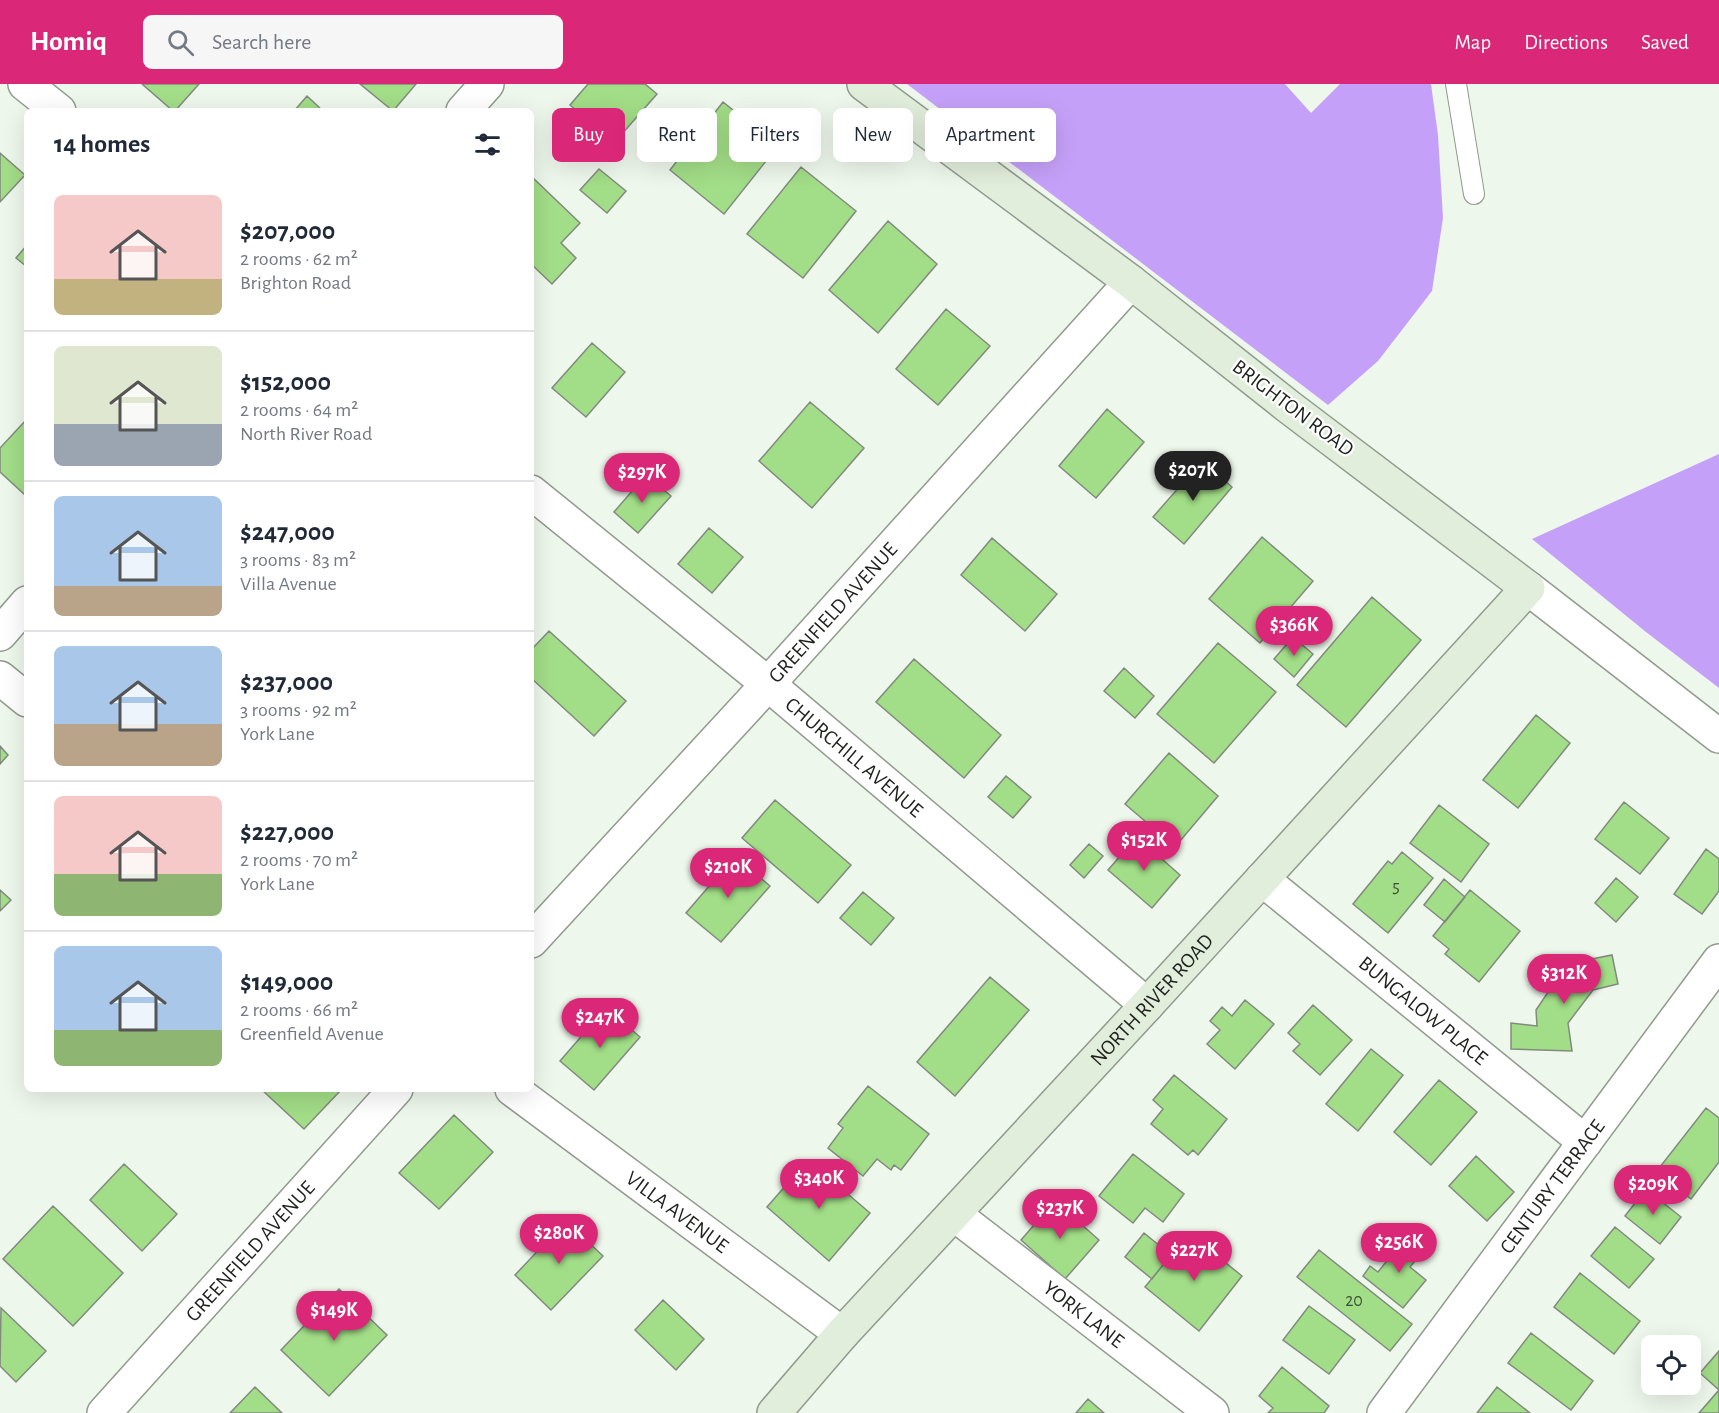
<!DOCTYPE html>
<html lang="en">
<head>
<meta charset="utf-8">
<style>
  :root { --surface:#fff; --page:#f6f6f7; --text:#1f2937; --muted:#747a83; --line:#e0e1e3; --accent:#db2777 }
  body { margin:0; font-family:"Alegreya Sans",sans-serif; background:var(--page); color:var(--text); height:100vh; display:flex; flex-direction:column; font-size:22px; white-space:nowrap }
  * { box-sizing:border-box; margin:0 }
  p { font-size:20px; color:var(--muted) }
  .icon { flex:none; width:33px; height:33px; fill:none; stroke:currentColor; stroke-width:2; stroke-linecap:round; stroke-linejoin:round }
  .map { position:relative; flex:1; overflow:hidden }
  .drawer { position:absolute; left:24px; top:24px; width:510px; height:984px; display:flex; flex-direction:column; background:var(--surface); border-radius:9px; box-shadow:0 6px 24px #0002 }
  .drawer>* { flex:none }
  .guide { position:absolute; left:552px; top:24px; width:570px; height:54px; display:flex; gap:12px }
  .fabs { position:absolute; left:1641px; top:1251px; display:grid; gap:12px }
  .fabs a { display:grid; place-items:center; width:60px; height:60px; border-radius:9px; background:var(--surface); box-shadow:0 6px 24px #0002; font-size:30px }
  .price { position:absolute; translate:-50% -51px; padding:0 14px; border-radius:21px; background:var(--accent); color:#fff; font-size:20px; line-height:39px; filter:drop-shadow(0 2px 3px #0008) }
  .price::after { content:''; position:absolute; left:50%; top:36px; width:18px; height:14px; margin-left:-9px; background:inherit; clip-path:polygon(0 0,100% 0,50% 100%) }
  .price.active { background:#222; color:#fff }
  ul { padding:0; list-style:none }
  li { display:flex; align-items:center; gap:18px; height:150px; padding:0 30px }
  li+li { border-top:2px solid var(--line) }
  li span { display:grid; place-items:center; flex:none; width:168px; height:120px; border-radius:9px; color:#555 }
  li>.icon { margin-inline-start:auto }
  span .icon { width:72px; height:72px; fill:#fffc; stroke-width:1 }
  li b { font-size:26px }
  h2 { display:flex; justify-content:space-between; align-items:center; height:72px; padding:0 30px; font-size:26px }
  .chip { padding:0 21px; border-radius:9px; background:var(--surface); box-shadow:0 6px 24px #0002; font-size:21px; line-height:54px }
  .chip.active { background:var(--accent); color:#fff }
  header { display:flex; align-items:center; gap:36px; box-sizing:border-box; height:84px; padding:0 30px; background:var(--accent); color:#fff }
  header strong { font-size:28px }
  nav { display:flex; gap:33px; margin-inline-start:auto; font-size:21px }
  .search { width:420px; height:54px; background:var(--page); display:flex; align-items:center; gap:15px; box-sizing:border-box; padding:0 21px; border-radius:9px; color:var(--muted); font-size:22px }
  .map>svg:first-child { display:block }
  .forest { fill:#c5a0f8 }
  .building { fill:#a2dd87; stroke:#828a7f; stroke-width:1.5 }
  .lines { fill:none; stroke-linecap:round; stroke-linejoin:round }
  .service-casing { stroke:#929a8f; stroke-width:22 }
  .minor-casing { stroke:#929a8f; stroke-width:36 }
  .secondary-casing { stroke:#929a8f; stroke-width:36 }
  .service { stroke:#fff; stroke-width:20 }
  .minor { stroke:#fff; stroke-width:33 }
  .secondary { stroke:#e2eedc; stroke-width:33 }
  .labels { text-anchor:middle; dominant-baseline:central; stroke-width:4.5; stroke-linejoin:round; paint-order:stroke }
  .number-label { font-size:18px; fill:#3f5038 }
  .street-label { font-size:21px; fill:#1e211d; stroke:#fff }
</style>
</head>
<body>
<header>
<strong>Homiq</strong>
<div class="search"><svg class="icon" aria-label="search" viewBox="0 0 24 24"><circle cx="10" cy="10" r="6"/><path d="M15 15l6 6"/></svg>Search here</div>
<nav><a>Map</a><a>Directions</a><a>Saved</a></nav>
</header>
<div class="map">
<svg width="1719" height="1329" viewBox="0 0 1719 1329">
  <rect width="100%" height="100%" fill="#eef7eb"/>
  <!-- forest -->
  <path class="forest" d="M907,0H1285L1311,29L1340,0H1431L1438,51L1443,134L1432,207L1378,277L1328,321Z
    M1719,370V604L1646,548L1532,455Z"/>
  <!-- building -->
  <path class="building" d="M142,0H199L175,27H173Z
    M360,0H416L393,27Z
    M588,0H645L657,10L614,59L570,21Z
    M307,12L323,27H294Z
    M723,18L778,62L724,130L670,86Z
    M0,69L25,91L0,118Z
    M801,83L856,127L803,194L747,150Z
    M599,85L626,107L607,129L580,106Z
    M531,92L580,139L561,159L576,174L552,200L531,180Z
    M888,137L937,180L878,249L829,206Z
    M27,161V183L16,174Z
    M946,225L990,262L938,321L896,285Z
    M592,259L625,288L586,333L552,304Z
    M810,318L864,364L812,424L759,377Z
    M1107,325L1144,358L1096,414L1059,382Z
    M27,335V408L24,410L0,388V364Z
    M1202,377L1232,403L1184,460L1153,433Z
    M646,391L671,412L638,449L614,428Z
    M709,444L743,473L712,509L678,480Z
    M1262,453L1313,497L1260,559L1209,515Z
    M992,454L1057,510L1025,547L961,491Z
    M1372,513L1421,556L1346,643L1297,601Z
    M549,547L626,617L594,652L531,594V566Z
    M1293,553L1313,570L1294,593L1274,575Z
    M1218,559L1276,608L1214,679L1157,630Z
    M914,575L1001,651L964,694L876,618Z
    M1124,584L1154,612L1135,634L1104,607Z
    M1536,631L1570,659L1518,724L1483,696Z
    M0,662L8,671L0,680Z
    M1169,669L1218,712L1175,763L1125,720Z
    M1006,692L1031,713L1013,734L988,713Z
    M775,716L851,781L818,819L742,754Z
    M1624,718L1669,754L1640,790L1595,755Z
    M1439,721L1489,760L1461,798L1410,759Z
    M1137,753L1180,791L1152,824L1108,786Z
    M1089,760L1103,772L1084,794L1070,781Z
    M1706,765L1719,775V807L1702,830L1674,810Z
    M1402,768L1433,794L1388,849L1353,820L1388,777L1392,780Z
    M735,772L770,802L721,858L686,829Z
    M1616,794L1638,813L1616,838L1595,819Z
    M1444,795L1465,813L1445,838L1424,821Z
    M0,806L11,816L0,827Z
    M1470,806L1520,847L1479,898L1445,870L1449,865L1433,852Z
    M863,808L894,834L871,861L840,834Z
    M1612,871L1618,900L1593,906L1568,939L1572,967L1511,965V939L1537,942L1536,926L1567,880Z
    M990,893L1029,926L955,1012L917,978Z
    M1245,916L1274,940L1235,985L1207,960L1220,946L1210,937L1222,923L1232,932Z
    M1313,921L1352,956L1320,991L1293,967L1300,960L1288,949Z
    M606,924L640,953L594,1006L560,977Z
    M1371,965L1403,991L1358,1047L1326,1020Z
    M1174,991L1227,1035L1198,1071L1193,1066L1188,1071L1151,1040L1163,1025L1153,1016Z
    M1439,996L1477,1028L1431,1081L1394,1048Z
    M868,1002L929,1050L901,1086L894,1081L891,1086L877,1075L863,1092L828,1064L843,1044L838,1040Z
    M261,1005H342L304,1045Z
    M1706,1024L1719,1034V1078L1691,1115L1656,1088Z
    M454,1031L493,1068L439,1125L399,1089Z
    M1133,1070L1184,1110L1163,1138L1145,1124L1133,1139L1099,1112Z
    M1476,1072L1514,1108L1487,1137L1449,1102Z
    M808,1076L870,1129L829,1177L767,1123Z
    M124,1080L177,1130L142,1167L90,1116Z
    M1646,1105L1681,1133L1660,1160L1625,1132Z
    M1055,1117L1099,1156L1065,1195L1021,1156Z
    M53,1122L123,1189L73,1242L3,1175Z
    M566,1137L603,1172L551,1226L515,1191Z
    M1615,1143L1654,1175L1629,1204L1591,1172Z
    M1144,1149L1171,1171L1152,1195L1125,1173Z
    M1189,1149L1242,1192L1199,1247L1145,1203Z
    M1406,1153L1423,1167L1410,1183L1426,1196L1403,1224L1363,1192L1370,1182L1378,1188Z
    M1319,1166L1412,1240L1390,1267L1297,1193Z
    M1580,1189L1640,1237L1614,1270L1554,1223Z
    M339,1205L387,1251L329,1312L281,1266Z
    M663,1216L704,1255L676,1286L635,1246Z
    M1309,1222L1355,1256L1329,1290L1283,1256Z
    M1,1224L46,1267L16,1298L0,1282Z
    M1531,1249L1593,1297L1571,1326L1508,1279Z
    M1719,1267V1306L1700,1289Z
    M1282,1283L1329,1322L1324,1329H1268L1273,1324L1259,1312Z
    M255,1303L282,1329H230Z
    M1497,1303L1530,1329H1477Z
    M1719,1306V1329H1699Z
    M1088,1315L1104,1329H1076Z"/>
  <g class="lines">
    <defs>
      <path id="service" d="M1456,0L1474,110"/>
      <g id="minor">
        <path d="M25,0L59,27"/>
        <path d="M463,27L487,0"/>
        <path id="s1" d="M531,408L768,600L1147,921"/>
        <path d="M1528,504L1719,652"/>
        <path d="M0,550L27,519"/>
        <path d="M0,594L27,616"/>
        <path id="s2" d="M1262,795L1585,1058"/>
        <path id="s3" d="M531,857L768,600L1131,198"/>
        <path id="s4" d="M512,1005L842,1250"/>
        <path id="s5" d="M954,1130L1212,1329"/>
        <path id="s6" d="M104,1329L396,1005"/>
        <path id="s7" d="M1384,1329L1719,877"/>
      </g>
      <g id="secondary">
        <path id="s8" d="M774,1329L842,1250L1147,921L1528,504L1289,323L1131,198L864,0"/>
      </g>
    </defs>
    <!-- service casing -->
    <use href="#service" class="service-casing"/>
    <!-- minor casing -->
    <use href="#minor" class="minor-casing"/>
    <!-- secondary casing -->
    <use href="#secondary" class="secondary-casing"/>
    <!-- service -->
    <use href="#service" class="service"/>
    <!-- minor -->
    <use href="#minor" class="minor"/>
    <!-- secondary -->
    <use href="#secondary" class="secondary"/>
  </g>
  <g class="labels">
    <!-- number labels -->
    <g class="number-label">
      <text x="1396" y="803">5</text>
      <text x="1354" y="1217">20</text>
    </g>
    <!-- street labels -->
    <g class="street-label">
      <text transform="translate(1293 324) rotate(37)">BRIGHTON ROAD</text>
      <text stroke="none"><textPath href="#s3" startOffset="446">GREENFIELD AVENUE</textPath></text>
      <text stroke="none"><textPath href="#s1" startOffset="418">CHURCHILL AVENUE</textPath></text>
      <text stroke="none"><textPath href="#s8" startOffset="560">NORTH RIVER ROAD</textPath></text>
      <text stroke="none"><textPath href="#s2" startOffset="208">BUNGALOW PLACE</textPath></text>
      <text stroke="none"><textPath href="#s7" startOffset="282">CENTURY TERRACE</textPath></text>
      <text stroke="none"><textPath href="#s4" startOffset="206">VILLA AVENUE</textPath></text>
      <text stroke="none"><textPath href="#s6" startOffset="218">GREENFIELD AVENUE</textPath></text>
      <text stroke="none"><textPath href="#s5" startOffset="164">YORK LANE</textPath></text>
    </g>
  </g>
</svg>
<div class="fabs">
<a><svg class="icon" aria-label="locate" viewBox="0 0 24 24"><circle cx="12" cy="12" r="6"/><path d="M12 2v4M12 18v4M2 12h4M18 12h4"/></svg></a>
</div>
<b class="price active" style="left:1193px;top:418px">$207K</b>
<b class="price" style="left:642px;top:420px">$297K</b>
<b class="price" style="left:1294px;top:573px">$366K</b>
<b class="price" style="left:1144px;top:788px">$152K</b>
<b class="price" style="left:728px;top:815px">$210K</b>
<b class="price" style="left:1564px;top:921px">$312K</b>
<b class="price" style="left:600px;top:965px">$247K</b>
<b class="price" style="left:819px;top:1126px">$340K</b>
<b class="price" style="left:1653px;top:1132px">$209K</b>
<b class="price" style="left:1060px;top:1156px">$237K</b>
<b class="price" style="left:559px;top:1181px">$280K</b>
<b class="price" style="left:1399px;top:1190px">$256K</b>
<b class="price" style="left:1194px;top:1198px">$227K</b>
<b class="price" style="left:334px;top:1258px">$149K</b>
<div class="guide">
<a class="chip active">Buy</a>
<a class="chip">Rent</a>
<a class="chip">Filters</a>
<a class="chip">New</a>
<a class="chip">Apartment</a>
</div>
<section class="drawer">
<h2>14 homes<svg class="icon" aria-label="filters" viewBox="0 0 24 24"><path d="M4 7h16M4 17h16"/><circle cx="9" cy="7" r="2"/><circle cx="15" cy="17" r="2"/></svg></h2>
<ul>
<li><span style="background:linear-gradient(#f6c9c9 70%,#c2b280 0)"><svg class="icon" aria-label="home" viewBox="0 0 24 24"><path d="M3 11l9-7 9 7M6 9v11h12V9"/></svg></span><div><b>$207,000</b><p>2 rooms · 62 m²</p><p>Brighton Road</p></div></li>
<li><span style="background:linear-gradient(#dfe7d0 65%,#9aa5b1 0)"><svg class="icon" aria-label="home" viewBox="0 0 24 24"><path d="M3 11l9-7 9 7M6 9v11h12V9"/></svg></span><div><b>$152,000</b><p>2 rooms · 64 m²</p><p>North River Road</p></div></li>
<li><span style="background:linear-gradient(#a9c7e8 75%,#b9a48a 0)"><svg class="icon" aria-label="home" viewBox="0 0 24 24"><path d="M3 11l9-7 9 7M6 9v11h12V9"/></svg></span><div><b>$247,000</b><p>3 rooms · 83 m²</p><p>Villa Avenue</p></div></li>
<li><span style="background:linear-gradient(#a9c7e8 65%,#b9a48a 0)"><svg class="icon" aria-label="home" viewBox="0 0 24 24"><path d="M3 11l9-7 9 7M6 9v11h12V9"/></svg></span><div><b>$237,000</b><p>3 rooms · 92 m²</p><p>York Lane</p></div></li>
<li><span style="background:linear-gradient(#f6c9c9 65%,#8fb573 0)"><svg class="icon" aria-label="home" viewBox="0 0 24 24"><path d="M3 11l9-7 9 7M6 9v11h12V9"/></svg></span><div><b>$227,000</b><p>2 rooms · 70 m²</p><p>York Lane</p></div></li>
<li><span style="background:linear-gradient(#a9c7e8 70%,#8fb573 0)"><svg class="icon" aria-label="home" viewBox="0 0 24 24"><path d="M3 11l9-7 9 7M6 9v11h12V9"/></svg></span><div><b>$149,000</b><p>2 rooms · 66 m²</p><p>Greenfield Avenue</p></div></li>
</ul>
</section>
</div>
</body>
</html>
